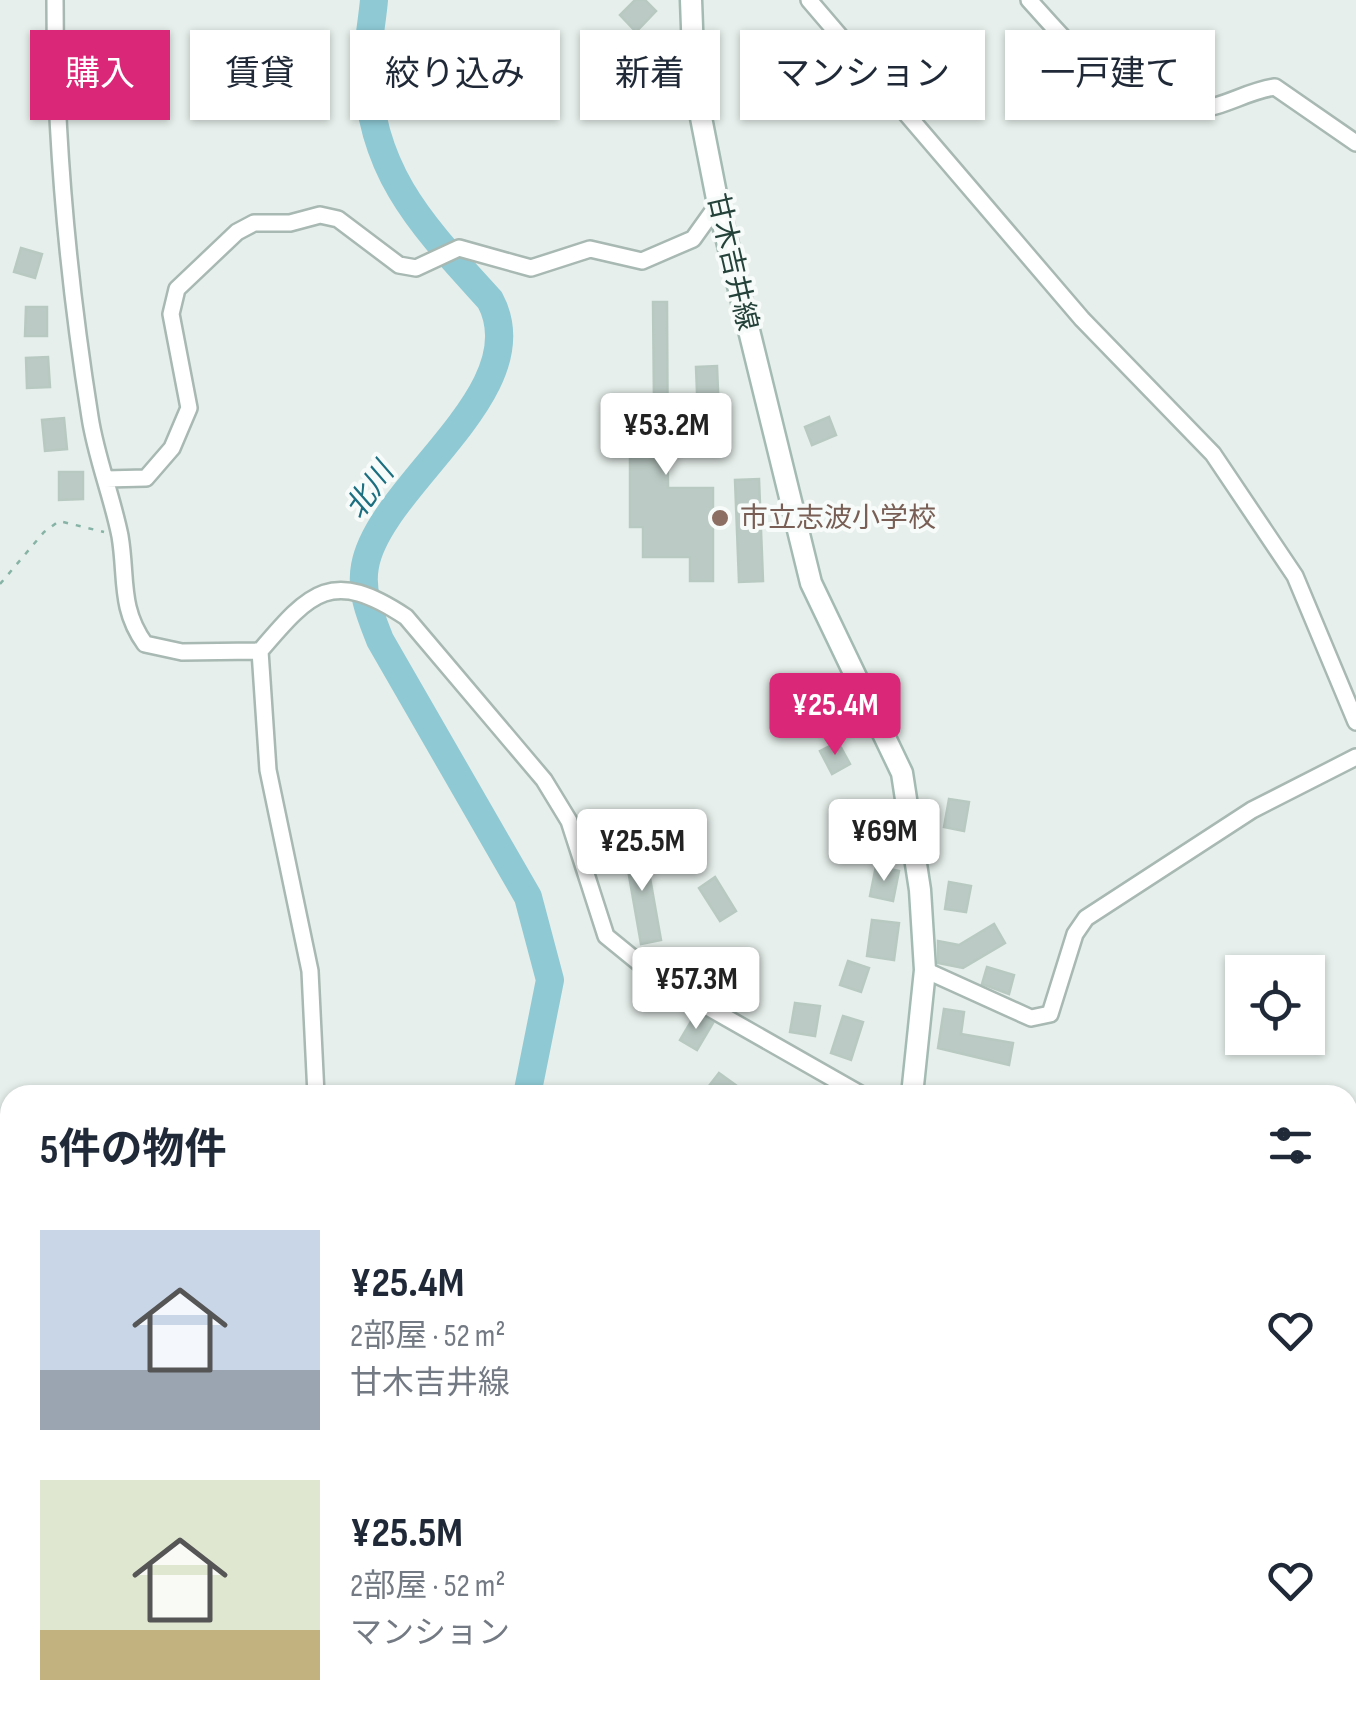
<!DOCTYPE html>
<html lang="ja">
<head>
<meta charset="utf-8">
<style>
  :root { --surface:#fff; --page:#f2f2f3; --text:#1f2937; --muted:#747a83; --accent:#db2777 }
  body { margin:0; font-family:"Sofia Sans Condensed","Noto Sans JP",sans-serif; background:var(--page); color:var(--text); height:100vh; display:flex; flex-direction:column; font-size:38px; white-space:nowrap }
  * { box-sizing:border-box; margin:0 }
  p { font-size:32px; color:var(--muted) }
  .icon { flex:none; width:55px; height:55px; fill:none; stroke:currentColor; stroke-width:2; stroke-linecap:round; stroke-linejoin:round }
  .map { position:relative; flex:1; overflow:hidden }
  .details { position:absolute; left:0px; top:1085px; width:1358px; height:642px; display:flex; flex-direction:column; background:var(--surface); border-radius:30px 30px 0 0; box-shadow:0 2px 8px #0004 }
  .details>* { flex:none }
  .hud { position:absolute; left:30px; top:30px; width:1298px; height:90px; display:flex; gap:20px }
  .buttons { position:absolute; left:1225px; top:955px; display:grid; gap:20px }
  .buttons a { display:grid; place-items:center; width:100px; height:100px; border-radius:0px; background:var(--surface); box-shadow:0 2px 8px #0004; font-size:50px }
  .price { position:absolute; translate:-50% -85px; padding:0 22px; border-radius:10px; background:#fff; color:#222; font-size:32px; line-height:65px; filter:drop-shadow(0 2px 5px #0008) }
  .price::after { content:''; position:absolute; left:50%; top:60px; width:30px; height:22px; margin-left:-15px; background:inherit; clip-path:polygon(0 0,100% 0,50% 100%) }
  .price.on { background:var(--accent); color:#fff }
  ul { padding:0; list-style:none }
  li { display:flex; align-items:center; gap:30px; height:250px; padding:0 40px }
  li span { display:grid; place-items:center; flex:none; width:280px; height:200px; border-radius:0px; color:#555 }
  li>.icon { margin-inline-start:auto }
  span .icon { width:120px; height:120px; fill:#fffc; stroke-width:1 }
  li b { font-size:42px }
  h2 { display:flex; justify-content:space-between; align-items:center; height:120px; padding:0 40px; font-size:42px }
  .chip { padding:0 35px; border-radius:0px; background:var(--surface); box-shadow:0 2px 8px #0004; font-size:35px; line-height:90px }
  .chip.on { background:var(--accent); color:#fff }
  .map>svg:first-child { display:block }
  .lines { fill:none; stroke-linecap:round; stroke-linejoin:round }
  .stream { stroke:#8ec9d4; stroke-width:5 }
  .river { stroke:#8ec9d4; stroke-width:28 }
  .building { fill:#bbcac4; stroke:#b8c9c2; stroke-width:2.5 }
  .street-casing { stroke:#a8b8b2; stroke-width:20 }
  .secondary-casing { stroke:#a4bbb3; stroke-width:25 }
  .path { stroke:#86b3a5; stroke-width:2.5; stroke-dasharray:5 8; stroke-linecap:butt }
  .street { stroke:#fff; stroke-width:15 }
  .secondary { stroke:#fff; stroke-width:20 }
  .education-dot { fill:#8d6e63; stroke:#f7fbf9; stroke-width:4 }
  .labels { text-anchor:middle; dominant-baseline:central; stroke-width:8; stroke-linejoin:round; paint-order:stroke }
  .street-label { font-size:28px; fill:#24423a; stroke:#f7fbf9 }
  .education-label { font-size:28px; fill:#785e54; stroke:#f7fbf9; text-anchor:start }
  .water-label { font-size:30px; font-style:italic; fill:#1c6f80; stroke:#f7fbf9 }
</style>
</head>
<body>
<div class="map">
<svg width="1356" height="1726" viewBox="0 0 1356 1726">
  <rect width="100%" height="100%" fill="#e6efeb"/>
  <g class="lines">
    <!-- stream -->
    <path class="stream" d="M0,1417L10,1424"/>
    <!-- river -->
    <path class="river" d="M374,0C372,23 367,46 367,69C370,174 424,227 490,300C539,391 379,485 365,566C360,592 371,617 380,640L528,897L550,980L527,1095
      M577,1718L580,1726"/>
  </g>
  <!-- building -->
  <path class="building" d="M635,0H645L656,11L636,32L620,15Z
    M21,248L42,254L35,278L14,272Z
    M653,302H667L668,488H713V581H690V557H643V527H630V404H654Z
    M26,307H47V336H25Z
    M48,357L50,387L27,388L26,358Z
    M717,366L719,415H713V444H699L696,367Z
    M829,417L836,435L812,445L805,427Z
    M64,418L67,449L45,451L42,420Z
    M59,472H83V499L59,500Z
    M759,479L763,581L739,582L735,480Z
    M838,742L850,764L832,774L820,751Z
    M949,799L969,802L964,831L944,827Z
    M644,844L661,940L641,944L624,847Z
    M876,866L899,871L893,901L870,896Z
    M715,877L736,911L720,921L699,888Z
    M949,882L971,886L966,912L945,909Z
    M872,920L899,923L894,960L867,956Z
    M994,924L1005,943L963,968L938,963V941L959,945Z
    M848,961L869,968L861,992L840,985Z
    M987,967L1014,975L1009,994L982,984Z
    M795,1003L820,1006L815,1036L790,1032Z
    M944,1009L964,1012L961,1034L1013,1043L1009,1065L938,1048Z
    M696,1013L713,1023L697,1050L680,1040Z
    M843,1016L863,1022L851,1060L831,1053Z
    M719,1073L737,1086L730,1095H702Z"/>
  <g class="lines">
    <defs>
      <path id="street" d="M55,0C55,140 68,279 90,417C96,457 112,496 120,536C127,577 119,608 145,644L182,652L260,651
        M809,0L1082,319L1213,454L1295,576L1356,722
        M1029,0C1070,45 1124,113 1192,110C1222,109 1246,91 1275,87L1356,143
        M105,479L146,478L172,448L189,408L171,314L177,289L237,232L254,223H290L320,215L338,219L399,265L416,268L459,248L531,268L590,249L642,261L693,239L718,204
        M925,970L1031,1018L1050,1014L1075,934L1086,918L1252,810L1356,757
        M316,1095L310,971L268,770L260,651C311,591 332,568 406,617L544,780L569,821L606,936L660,980L862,1095
        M0,1450L10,1447
        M244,1726L245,1718"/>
      <path id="secondary" d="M691,0L694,82L718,204L811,583L902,773L920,890L925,970L912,1095
        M1348,1482H1356
        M534,1726L555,1718
        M821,1726L822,1718"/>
    </defs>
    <!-- street casing -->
    <use href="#street" class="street-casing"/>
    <!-- secondary casing -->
    <use href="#secondary" class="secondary-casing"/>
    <!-- path -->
    <path class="path" d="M0,584L44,532L59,521L104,532"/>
    <!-- street -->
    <use href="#street" class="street"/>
    <!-- secondary -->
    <use href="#secondary" class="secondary"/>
  </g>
  <!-- markers -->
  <circle class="education-dot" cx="720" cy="518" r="10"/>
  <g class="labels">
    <!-- street labels -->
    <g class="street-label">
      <text transform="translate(732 262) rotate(77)">甘木吉井線</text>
    </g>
    <!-- education labels -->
    <g class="education-label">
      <text x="740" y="518">市立志波小学校</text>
    </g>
    <!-- water labels -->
    <g class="water-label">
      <text transform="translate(370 491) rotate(-55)">北川</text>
    </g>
  </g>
</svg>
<div class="buttons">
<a><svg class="icon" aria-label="locate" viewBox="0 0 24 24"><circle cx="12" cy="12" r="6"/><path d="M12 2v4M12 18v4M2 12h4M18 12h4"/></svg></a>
</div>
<b class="price" style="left:666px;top:478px">¥53.2M</b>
<b class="price on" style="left:835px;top:758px">¥25.4M</b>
<b class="price" style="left:884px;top:884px">¥69M</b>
<b class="price" style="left:642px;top:894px">¥25.5M</b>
<b class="price" style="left:696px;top:1032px">¥57.3M</b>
<div class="hud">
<a class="chip on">購入</a>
<a class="chip">賃貸</a>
<a class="chip">絞り込み</a>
<a class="chip">新着</a>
<a class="chip">マンション</a>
<a class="chip">一戸建て</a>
</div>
<section class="details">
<h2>5件の物件<svg class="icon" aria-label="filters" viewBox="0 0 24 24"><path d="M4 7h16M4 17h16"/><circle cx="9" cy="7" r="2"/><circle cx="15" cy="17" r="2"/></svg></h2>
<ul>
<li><span style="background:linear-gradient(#c9d6e8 70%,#9aa5b1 0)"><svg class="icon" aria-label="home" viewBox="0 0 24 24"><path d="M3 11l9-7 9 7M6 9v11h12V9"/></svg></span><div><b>¥25.4M</b><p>2部屋 · 52 m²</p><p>甘木吉井線</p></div><svg class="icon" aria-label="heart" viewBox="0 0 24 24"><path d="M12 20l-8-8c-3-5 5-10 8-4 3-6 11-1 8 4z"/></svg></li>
<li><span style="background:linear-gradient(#dfe7d0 75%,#c2b280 0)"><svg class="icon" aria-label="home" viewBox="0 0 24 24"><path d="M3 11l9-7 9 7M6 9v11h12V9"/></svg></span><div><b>¥25.5M</b><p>2部屋 · 52 m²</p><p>マンション</p></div><svg class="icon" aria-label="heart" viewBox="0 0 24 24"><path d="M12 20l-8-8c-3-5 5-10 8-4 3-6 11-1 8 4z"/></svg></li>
</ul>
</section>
</div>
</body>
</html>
